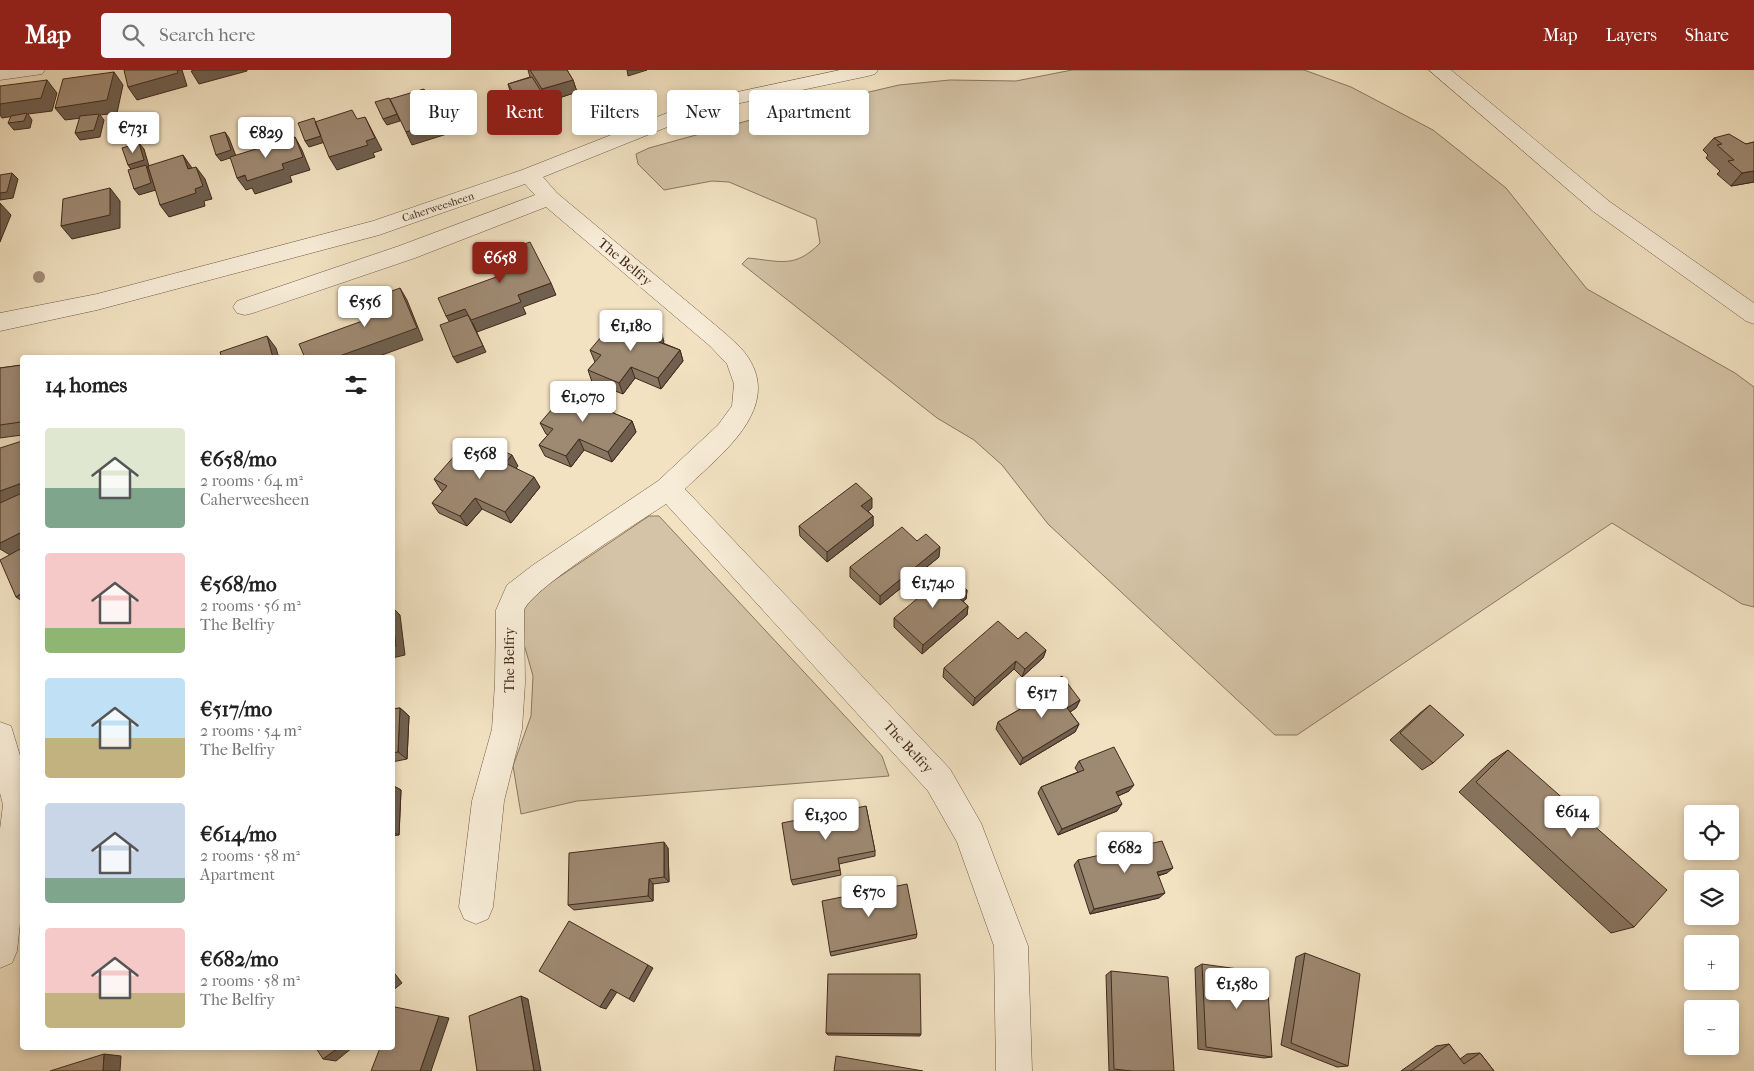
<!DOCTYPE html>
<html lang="en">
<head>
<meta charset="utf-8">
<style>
  :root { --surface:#fff; --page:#f6f6f6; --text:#222; --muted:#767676; --accent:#8f2418 }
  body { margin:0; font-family:"IM FELL French Canon",serif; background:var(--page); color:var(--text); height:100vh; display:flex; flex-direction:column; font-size:19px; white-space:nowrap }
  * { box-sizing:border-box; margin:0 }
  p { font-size:16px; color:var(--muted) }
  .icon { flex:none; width:28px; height:28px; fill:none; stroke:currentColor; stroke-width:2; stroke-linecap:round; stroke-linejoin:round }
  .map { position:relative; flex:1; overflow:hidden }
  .details { position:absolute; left:20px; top:285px; width:375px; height:695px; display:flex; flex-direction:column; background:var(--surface); border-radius:5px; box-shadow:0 2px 8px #0003 }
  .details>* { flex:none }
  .banner { position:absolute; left:410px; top:20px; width:475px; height:45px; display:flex; gap:10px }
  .controls { position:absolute; left:1684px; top:735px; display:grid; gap:10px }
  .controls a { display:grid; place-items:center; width:55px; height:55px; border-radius:5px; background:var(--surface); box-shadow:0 2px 8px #0003; font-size:25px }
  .price { position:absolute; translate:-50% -42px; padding:0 11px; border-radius:5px; background:#fff; color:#222; font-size:16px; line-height:32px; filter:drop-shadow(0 1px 2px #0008) }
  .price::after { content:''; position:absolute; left:50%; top:30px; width:15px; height:11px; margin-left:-8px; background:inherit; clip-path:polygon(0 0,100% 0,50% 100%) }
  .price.on { background:var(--accent); color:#fff }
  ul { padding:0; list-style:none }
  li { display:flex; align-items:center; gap:15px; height:125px; padding:0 25px }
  li span { display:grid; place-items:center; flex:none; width:140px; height:100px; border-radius:5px; color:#555 }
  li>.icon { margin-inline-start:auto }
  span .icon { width:60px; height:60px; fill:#fffc; stroke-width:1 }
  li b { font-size:21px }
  h2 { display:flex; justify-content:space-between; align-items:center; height:60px; padding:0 25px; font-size:21px }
  .chip { padding:0 18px; border-radius:5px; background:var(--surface); box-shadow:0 2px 8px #0003; font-size:18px; line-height:45px }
  .chip.on { background:var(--accent); color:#fff }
  header { display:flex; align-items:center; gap:30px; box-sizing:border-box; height:70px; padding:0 25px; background:var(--accent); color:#fff }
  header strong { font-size:24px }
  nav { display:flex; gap:28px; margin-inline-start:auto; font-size:18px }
  .search { width:350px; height:45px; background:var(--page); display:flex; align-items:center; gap:12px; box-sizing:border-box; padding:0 18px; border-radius:5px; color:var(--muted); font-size:19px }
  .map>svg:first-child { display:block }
  .green { fill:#d4c3a6; stroke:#8b7660 }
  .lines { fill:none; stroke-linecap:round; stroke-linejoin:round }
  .street-casing { stroke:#6e5745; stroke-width:1 }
  .street { fill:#f7ecd7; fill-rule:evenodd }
  .tree { fill:#a18d76 }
  .wall { fill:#887662; stroke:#42291b }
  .shaded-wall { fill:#6f6050; stroke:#42291b }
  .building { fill:#9e8972; stroke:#42291b }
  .labels { text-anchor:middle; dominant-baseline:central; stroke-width:5; stroke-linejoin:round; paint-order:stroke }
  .far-street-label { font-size:11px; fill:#42291b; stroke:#f7ecd7 }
  .street-label { font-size:14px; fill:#42291b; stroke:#f7ecd7 }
</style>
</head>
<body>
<header>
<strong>Map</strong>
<div class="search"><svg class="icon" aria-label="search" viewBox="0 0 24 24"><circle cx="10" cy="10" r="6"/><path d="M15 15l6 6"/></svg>Search here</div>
<nav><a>Map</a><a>Layers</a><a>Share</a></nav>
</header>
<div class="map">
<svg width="1754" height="1001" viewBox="0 0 1754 1001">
  <rect width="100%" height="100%" fill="#f2e2c2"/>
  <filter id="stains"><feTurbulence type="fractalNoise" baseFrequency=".004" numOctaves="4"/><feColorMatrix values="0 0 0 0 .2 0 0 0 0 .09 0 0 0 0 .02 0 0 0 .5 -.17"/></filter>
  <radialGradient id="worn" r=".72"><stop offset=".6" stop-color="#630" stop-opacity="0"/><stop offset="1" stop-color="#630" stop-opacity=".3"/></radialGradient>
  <!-- green -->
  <path class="green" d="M1072,0H1304L1351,17L1433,60L1506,118L1587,219L1735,303L1754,317V537L1742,534L1612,453L1297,665H1275L1048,454L1002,395L974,370L937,348L742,194L748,188C780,191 795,199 820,173L816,149L729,112L712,111L664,120L638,94L636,84L649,78L754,49L899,15L950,10L1016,11Z
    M649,446H659L882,686L889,706L577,731L521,744L513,696L531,646L533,606L522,567L521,537L528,528Z"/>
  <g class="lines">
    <defs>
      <path id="street" d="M0,0H45L42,4L0,10Z
        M840,0H878L875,4L868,6L712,39L543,107L557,123L726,264C732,270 740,276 745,283C786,337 720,385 685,419L950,699L981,753L1028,876L1032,1001H996L994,876L957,772L928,721L666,434C639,452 534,517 524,540L525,613L522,659L504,731L493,837L488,849L476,854L464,849L459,837L472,731L492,659L495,613L496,540L503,524L507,515L533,495L658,411L718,355L732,336L734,314L727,294L710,276L546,137L415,188L253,243L245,245L237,243L233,237L237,231L399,176L535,125L525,114L379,165L97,240L0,261V243L97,224L373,151L522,100L700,30Z
        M1429,0H1451L1610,132L1754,233V254L1746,251L1594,142Z
        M0,652L11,656L22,692V835L17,881L12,893L0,898V759L3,735L0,723Z"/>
    </defs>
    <!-- street casing -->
    <use href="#street" class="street-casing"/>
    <!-- street -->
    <use href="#street" class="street"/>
  </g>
  <!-- trees -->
  <circle class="tree" cx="39" cy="207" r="6"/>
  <!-- wall -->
  <path class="wall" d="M528,0H567L573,10L577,22L522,40L510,21L508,14L530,7Z
    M1714,68L1746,74L1754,72V112L1731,116L1717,104L1720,101L1706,88L1708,85L1703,80Z
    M664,272L663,273L680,280L683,291L661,319L635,308L623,324L592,312L588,300L595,292L590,280Z
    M22,295V365L0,368V298Z
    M578,329L615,341L613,343L632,351L636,362L612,392L584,380L571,397L545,386L539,375L548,365L546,364L540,353Z
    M477,381L518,396L516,398L540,417L511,453L482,439L467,456L439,443L432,433L443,421L441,420L434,409Z
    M872,438L868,441L873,446V456L827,492L800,466L799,456Z
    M917,471L939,487L880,535L850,507V497Z
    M967,520L966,529L963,531L968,536L967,545L922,584L894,557V548Z
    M1018,569L1046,580L1043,588L1022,607L1014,599L973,636L943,607L944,598Z
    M1044,617L1080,630L1076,638L1070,642L1079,654L1075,662L1020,695L996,659L998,652L1041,627V626Z
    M1430,635L1433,693L1422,700L1390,670L1420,643Z
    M400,638L409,646L407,689L392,692V639Z
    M1508,680L1634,857L1611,863L1459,722L1491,691Z
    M1079,691L1129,721L1118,726L1117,741L1058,765L1038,723L1041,717L1078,702L1075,698Z
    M392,715L401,720L399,765L392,766Z
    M866,736L875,781V786L839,794L841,805L793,815L791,810Z
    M668,778L669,812L653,814V831L574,840L568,835Z
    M1078,790L1167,803L1158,806L1159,828L1090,844L1074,795Z
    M917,864L916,868L831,886L830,882Z
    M1305,883L1348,996L1337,997L1281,975L1296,887Z
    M1202,894L1272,987L1264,988L1198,979L1195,898Z
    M1111,901L1174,1001H1109L1106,905Z
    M826,963L921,964L920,966L828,965Z
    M1449,974L1460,989L1467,984L1480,983L1494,1001H1401L1436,976Z"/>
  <!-- shaded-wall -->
  <path class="shaded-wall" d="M177,0H182L187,16L137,30L128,17Z
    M195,0H247V1L199,14L191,1Z
    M627,0H647L628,6Z
    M114,2L123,15L117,43L100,45L104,50L100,67L80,70L75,63L98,46L65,50L55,38Z
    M47,10L57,23L52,41L28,44L32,50L30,58L14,60L8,53L27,44L2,48L0,45V34Z
    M573,10L577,22L522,40L520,33L544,26L542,19Z
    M397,44L400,51L387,55L383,49Z
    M448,45L453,58L445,61L447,64L412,75L406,62L439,48Z
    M365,47L382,80L373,83L375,87L337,100L329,87L366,71Z
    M225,62L229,68L236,86L221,91L216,85Z
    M321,66L325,72L309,77L305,71Z
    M295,67L302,80L310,100L290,106L292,112L255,124L252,118L246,120L237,108L282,94Z
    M139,73L144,79L149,96L147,97L150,101L156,120L139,125L134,119L133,102L128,95Z
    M183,85L192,98L188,99Z
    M196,97L205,109L212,129L204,131L205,136L169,147L160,135L195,119Z
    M1754,101V112L1731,116L1742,103Z
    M12,103L18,109L13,128L0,130V123Z
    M110,118L120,131V158L72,169L61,156Z
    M0,133L11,145L0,172Z
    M551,213L556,225L523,237L526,244L477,262L472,252L486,282L457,293L453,287V258L446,246L465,239L518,225Z
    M400,218L407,230L423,270L374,288H334Z
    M661,260L664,272L657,281L653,270Z
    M267,266L276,278L279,288H273Z
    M680,280L683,291L661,319L658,308Z
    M631,297L635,308L623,324L619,313Z
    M611,329L615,341L608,350L604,339Z
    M632,351L636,362L612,392L608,382Z
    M579,369L584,380L571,397L566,386Z
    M512,385L518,396L511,404L505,393Z
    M534,407L540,417L511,453L505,442Z
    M22,413V429L0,437V421Z
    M475,428L482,439L467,456L460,446Z
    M872,428V438L862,446L861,436Z
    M873,446V456L827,492V482Z
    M22,462V479L10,485L0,479V473Z
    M940,477L939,487L880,535V526Z
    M967,520L966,529L957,536L958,527Z
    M22,523V531L16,527Z
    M968,536L967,545L922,584L923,575Z
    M392,537L400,545L405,585L392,588Z
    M1046,580L1043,588L1022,607L1025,599Z
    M1016,591L1014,599L973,636L975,628Z
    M1080,630L1076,638L1064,646L1067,638Z
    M400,638L409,646L407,689L398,682Z
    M1079,654L1075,662L1020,695L1023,688Z
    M392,715L401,720L399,765L392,762Z
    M1134,715L1129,721L1111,729L1116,722Z
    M1122,734L1117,741L1058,765L1062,759Z
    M664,772L668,778L669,812L664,807Z
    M1173,798L1167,803L1151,807L1157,802Z
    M649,809L653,814V831L648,826Z
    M1165,823L1159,828L1090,844L1094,839Z
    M648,895L653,898L634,932L629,929Z
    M392,900L402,913L392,921Z
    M611,919L617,922L606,939L600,937Z
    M521,926L528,929L541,1001H534Z
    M439,946L449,948L431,1001H420Z
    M338,978H352L336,991L323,989Z
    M104,984L121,986L120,1001H103Z"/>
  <!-- building -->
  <path class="building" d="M124,0H177L178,3L128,17Z
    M530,0H567L573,10L542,19Z
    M114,2L107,30L55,38L63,9Z
    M532,7L544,26L520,33L508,14Z
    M47,10L41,28L0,34V16Z
    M424,19L429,29L437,26L448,45L439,48L441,51L406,62L390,29Z
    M389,28L397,44L383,49L375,32Z
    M352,40L357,49L365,47L375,68L366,71L368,75L329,87L315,52Z
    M27,43L24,51L8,53L11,46Z
    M99,44L94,60L75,63L80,46Z
    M314,48L321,66L305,71L298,53Z
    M225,62L231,80L216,85L210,66Z
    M1729,64L1746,74L1754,72V101L1742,103L1728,91L1734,90L1717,75L1722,74L1714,68Z
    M295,67L303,87L282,94L284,99L247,111L245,105L237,108L230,87Z
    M139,73L144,90L128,95L122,78Z
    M183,85L188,99L196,97L203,116L195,119L196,123L160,135L148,96Z
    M146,95L151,113L134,119L128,100Z
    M12,103L7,122L0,123V105Z
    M110,118V145L61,156L63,129Z
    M530,172L551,213L518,225L521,232L471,250L465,239L446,246L438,228L499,206L489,186Z
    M400,218L417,258L334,288H305L299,274L365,250L359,233Z
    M468,245L483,276L453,287L440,255Z
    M631,249L661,260L653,270L680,280L658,308L631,297L619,313L588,300L601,285L590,280L612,254L623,258Z
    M267,266L273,288H222L220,282Z
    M22,295V346L21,352L0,355V298Z
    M585,319L611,329L604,339L632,351L608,382L579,369L566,386L539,375L553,359L540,353L565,324L578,329Z
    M22,371V413L0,421V378Z
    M485,373L512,385L505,393L534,407L505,442L475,428L460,446L432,433L447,416L434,409L464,375L477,381Z
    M856,413L872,428L861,436L873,446L827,482L799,456Z
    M22,423V462L0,473V433Z
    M902,457L917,471L926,464L940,477L880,526L850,497Z
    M22,478V523L16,527L0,490Z
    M948,503L967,520L958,527L968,536L923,575L894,548Z
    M392,544L396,576L392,577Z
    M998,551L1018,569L1026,562L1046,580L1025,599L1016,591L975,628L944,598Z
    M1062,606L1080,630L1067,638L1079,654L1023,688L998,652L1048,623L1044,617Z
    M1430,635L1464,665L1433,693L1400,663Z
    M400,638L398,682L392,683V639Z
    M1114,677L1134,715L1116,722L1122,734L1062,759L1041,717L1084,700L1079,691Z
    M1508,680L1667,820L1634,857L1476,712Z
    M866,736L875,781L838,788L840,800L791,810L782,753Z
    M1162,771L1173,798L1157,802L1165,823L1094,839L1078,790Z
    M664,772V807L649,809L648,826L568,835L569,783Z
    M907,814L917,864L830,882L822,831Z
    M569,851L648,895L629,929L611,919L600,937L539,901Z
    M1305,883L1360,904L1348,996L1291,973Z
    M1202,894L1267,903L1272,987L1206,977Z
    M1111,901L1168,907L1174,1001H1132L1114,999Z
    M828,904H920L921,964L826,963Z
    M521,926L534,1001H477L469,946Z
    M395,937L439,946L420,1001H371L380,978H392V944Z
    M1449,974L1464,994L1480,983L1494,1001H1411Z
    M316,978H338L323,989Z
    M104,984L103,1001H50Z
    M836,986L923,1001H834Z"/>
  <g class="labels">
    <!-- far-street labels -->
    <g class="far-street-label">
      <text transform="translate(438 137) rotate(-18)">Caherweesheen</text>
    </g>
    <!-- street labels -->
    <g class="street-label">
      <text transform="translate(625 192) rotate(40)">The Belfry</text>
      <text transform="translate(509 590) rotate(-90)">The Belfry</text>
      <text transform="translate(908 677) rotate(47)">The Belfry</text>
    </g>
  </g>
  <rect width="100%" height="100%" filter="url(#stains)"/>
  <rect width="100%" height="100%" fill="url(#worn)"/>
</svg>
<div class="controls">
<a><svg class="icon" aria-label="locate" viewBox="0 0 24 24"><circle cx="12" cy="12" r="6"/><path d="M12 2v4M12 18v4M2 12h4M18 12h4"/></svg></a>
<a><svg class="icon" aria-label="layers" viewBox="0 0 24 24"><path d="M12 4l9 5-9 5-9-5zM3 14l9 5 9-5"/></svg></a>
<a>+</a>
<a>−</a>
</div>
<b class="price" style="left:133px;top:84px">€731</b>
<b class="price" style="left:266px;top:89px">€829</b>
<b class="price on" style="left:500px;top:214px">€658</b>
<b class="price" style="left:365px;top:258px">€556</b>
<b class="price" style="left:631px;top:282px">€1,180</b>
<b class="price" style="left:583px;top:353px">€1,070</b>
<b class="price" style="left:480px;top:410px">€568</b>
<b class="price" style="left:933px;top:539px">€1,740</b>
<b class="price" style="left:1042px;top:649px">€517</b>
<b class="price" style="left:1572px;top:768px">€614</b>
<b class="price" style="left:826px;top:771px">€1,300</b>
<b class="price" style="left:1125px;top:804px">€682</b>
<b class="price" style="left:869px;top:848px">€570</b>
<b class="price" style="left:1237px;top:940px">€1,580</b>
<div class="banner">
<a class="chip">Buy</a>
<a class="chip on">Rent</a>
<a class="chip">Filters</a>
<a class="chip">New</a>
<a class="chip">Apartment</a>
</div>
<section class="details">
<h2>14 homes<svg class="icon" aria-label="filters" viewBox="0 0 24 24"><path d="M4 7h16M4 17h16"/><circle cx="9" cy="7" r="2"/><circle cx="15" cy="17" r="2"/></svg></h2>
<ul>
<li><span style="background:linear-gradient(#dfe7d0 60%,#7fa58c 0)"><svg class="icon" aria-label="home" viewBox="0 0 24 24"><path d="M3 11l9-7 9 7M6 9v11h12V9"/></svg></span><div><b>€658/mo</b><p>2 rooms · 64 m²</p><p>Caherweesheen</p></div></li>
<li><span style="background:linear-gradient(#f6c9c9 75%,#8fb573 0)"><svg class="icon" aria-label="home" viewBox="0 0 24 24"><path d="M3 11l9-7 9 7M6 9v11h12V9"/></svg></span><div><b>€568/mo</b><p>2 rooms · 56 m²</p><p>The Belfry</p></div></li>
<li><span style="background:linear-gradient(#bfe0f5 60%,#c2b280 0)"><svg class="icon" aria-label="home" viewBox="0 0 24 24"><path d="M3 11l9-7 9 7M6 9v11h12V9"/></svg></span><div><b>€517/mo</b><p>2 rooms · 54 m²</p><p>The Belfry</p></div></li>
<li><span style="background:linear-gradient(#c9d6e8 75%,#7fa58c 0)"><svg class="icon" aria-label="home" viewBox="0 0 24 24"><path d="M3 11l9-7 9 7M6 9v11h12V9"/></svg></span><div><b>€614/mo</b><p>2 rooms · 58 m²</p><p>Apartment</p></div></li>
<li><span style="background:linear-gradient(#f6c9c9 65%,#c2b280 0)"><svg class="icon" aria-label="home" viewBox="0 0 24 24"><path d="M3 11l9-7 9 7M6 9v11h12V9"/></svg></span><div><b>€682/mo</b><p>2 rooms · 58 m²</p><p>The Belfry</p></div></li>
</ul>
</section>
</div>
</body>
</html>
